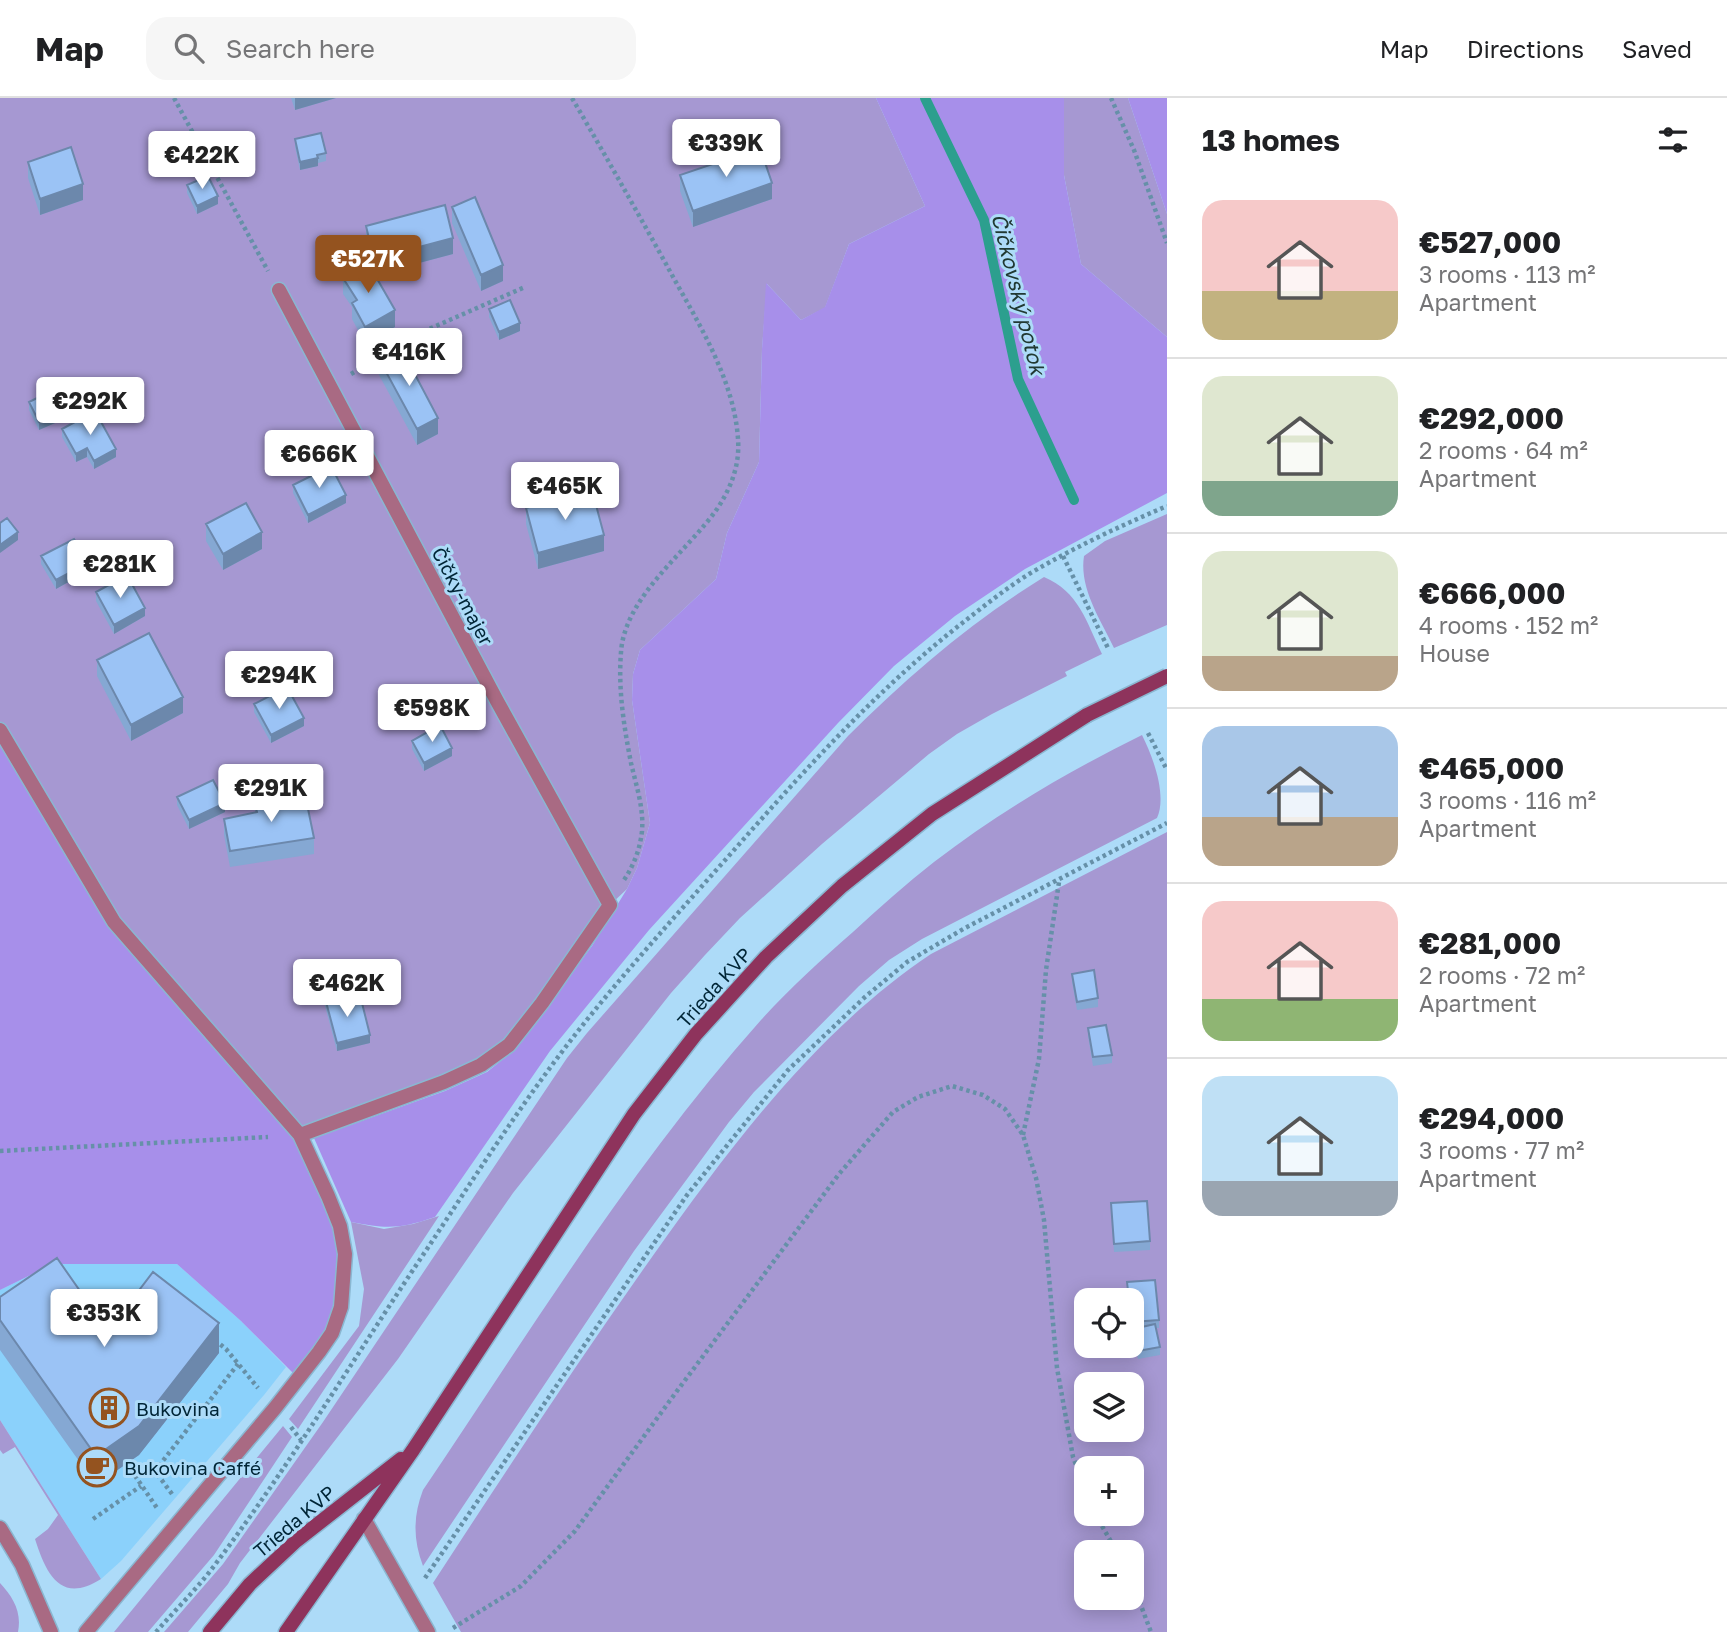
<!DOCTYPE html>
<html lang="en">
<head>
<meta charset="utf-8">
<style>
  :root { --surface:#fff; --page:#f6f6f6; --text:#202124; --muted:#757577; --line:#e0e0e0; --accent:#94531f }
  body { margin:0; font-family:"Golos Text",sans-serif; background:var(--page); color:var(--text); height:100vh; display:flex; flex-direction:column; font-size:26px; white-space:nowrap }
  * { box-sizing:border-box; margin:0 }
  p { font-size:23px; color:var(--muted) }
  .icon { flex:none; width:38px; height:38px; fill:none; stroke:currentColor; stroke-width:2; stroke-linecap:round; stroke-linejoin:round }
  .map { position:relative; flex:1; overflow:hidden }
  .panel { display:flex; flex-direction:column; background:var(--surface); width:560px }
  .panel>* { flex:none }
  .fabs { position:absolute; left:1074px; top:1190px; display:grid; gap:14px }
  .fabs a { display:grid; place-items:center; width:70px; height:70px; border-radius:14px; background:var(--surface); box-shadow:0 4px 18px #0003; font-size:35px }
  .price { position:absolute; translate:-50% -60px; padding:0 16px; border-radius:7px; background:#fff; color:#222; font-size:23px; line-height:46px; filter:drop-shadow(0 2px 4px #0008) }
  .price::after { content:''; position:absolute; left:50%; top:42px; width:21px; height:16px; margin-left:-10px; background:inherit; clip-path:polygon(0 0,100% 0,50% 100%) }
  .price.on { background:var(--accent); color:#fff }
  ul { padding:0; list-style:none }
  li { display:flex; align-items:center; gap:21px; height:175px; padding:0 35px }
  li+li { border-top:2px solid var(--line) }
  li span { display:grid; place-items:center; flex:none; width:196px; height:140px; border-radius:21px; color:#555 }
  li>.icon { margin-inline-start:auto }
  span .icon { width:84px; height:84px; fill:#fffc; stroke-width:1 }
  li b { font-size:30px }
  h2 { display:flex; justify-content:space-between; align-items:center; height:84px; padding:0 35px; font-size:30px }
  header { display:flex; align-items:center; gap:42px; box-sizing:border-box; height:98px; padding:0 35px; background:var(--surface); border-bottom:2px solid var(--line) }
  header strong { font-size:33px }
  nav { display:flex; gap:38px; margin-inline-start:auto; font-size:24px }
  .search { width:490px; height:63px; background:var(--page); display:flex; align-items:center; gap:18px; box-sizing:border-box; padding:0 24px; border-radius:21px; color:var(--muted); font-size:26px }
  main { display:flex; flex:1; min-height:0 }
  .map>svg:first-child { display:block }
  .built { fill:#8bd1fb }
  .green { fill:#a698d2; fill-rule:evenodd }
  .forest { fill:#a78fea }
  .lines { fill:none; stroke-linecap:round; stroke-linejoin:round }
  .stream { stroke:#2c9f8e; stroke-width:10 }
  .lane-casing { stroke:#8ab7d1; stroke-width:17 }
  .street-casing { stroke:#8ab7d1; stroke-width:17 }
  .secondary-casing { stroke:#8ab7d1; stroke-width:17 }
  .path { stroke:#6690a8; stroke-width:4.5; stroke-dasharray:3.5 3.5; stroke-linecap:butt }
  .lane { stroke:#a96a83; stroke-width:14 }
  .street { stroke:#a96a83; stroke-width:14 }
  .secondary { stroke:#8e335c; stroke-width:14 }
  .secondary-bridge-casing { stroke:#8ab7d1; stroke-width:17; stroke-linecap:butt }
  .secondary-bridge { stroke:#8e335c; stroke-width:14 }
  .wall { fill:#85a8d3 }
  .shaded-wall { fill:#6c88ac }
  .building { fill:#9bc3f5; stroke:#6c88ac; stroke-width:2 }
  .labels { text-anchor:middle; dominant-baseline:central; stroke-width:6; stroke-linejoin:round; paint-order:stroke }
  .street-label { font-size:19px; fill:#002536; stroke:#addbf8 }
  .poi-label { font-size:19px; fill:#002536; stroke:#addbf8; text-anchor:start }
  .water-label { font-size:21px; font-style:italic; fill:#213932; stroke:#addbf8 }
</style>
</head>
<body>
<header>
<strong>Map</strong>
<div class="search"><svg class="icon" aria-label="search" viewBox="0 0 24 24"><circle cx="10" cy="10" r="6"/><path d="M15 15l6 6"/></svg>Search here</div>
<nav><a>Map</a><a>Directions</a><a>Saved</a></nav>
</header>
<main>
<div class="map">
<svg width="1167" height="1534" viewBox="0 0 1167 1534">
  <rect width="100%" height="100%" fill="#addbf8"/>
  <!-- built -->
  <path class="built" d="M53,1166H177L241,1223L286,1269L264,1297L121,1463L101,1481L0,1322V1192Z"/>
  <!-- green -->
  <path class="green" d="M0,0H876L925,108L849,146L825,210L801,222L767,186L762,251L759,364L727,435L716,481L640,552L633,576L632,602L650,725L637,770L627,791L610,807L542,905L481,967L300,1037L114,824L0,632Z
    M1064,0H1128L1167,116V239L1081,166L1064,77Z
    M1167,416V527L1114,550C1100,521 1079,490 1084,458L1105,443Z
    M1044,479C1079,494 1086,523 1102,556L1065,574L1067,578L992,616L957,636L929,656L822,746L740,820L705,857L671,895L513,1095L398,1261L240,1465L228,1486L188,1534H164L223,1466L323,1324L567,960L587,935L848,638C908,578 971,524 1044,479Z
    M1142,637C1154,661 1167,698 1157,720L922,841L889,862L859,888L754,994L729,1024L634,1153L423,1468C413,1442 413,1418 423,1392C531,1232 632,1067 761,922C789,891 821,862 853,834C879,810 906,786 934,764C999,714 1069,673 1142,637Z
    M1167,734V1534H461L433,1485C504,1376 576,1266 652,1159C731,1048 816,933 931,856ZM1087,1202H1132V1248H1087ZM1087,1286H1132V1332H1087ZM1087,1370H1132V1416H1087ZM1087,1454H1132V1500H1087Z
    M439,1118L298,1331L289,1321L359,1228L364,1191L351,1124L384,1131L413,1126Z
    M0,1322L101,1481C60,1507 46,1475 35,1441L48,1431L58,1417L15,1349L3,1356L0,1352Z
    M283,1328L292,1339L214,1457L148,1534H114Z
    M0,1485C13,1499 22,1514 18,1534H0Z"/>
  <!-- forest -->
  <path class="forest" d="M876,0H1064V77L1081,166L1167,239V395L1025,471L955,518L894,568L838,625L649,832L550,953L435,1119C400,1131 387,1131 351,1124L314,1040L445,993L487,974L513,953L592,848L627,791L637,770L650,725L632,602L633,576L640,552L716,481L727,435L759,364L762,251L766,185L801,222L825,209L849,146L925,108Z
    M1128,0H1167V116Z
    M0,632L114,824L300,1037L340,1128L341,1209L299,1281L241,1223L177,1166H53L0,1192Z"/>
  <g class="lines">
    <!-- stream -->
    <path class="stream" d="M925,0L984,122L1018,281L1074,402"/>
    <defs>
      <path id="lane" d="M279,192L497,603L610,807L542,905L509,947L481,967L444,984L300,1037
        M0,632L114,824L300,1037L328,1098L340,1128L345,1156L341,1209L332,1235L319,1254L275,1310L86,1534
        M0,1430L22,1467L51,1534"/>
      <path id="street" d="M364,1421L428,1534"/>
      <path id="secondary" d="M210,1534L250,1486L296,1443L401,1361
        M286,1534L413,1352L634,1016L696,936L766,859L842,788L932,716L1087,617"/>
    </defs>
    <!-- lane casing -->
    <use href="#lane" class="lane-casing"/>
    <!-- street casing -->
    <use href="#street" class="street-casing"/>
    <!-- secondary casing -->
    <use href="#secondary" class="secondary-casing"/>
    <!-- path -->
    <path class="path" d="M174,0L268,173
      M572,0C604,55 635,110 666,166C695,220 734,279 738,341C740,367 731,390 717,411C687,454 625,498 621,554C618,592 624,629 631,665C636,687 644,710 642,733C640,751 634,767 624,782
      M1111,0L1134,52L1167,145
      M351,276L429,231L525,189
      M1063,458L1108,550
      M1148,635L1167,672
      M1023,1037L1039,961L1046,872L1059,784
      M0,1053L268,1039
      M215,1242L226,1251L258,1290
      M291,1329L301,1342
      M127,1366L157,1410
      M172,1396L155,1373L238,1266
      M1095,1416L1117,1454
      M93,1421L141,1388
      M425,1480L687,1097L788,972L865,899L907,864L965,830L1167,725
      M1132,1484L1151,1534
      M453,1530L521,1488L575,1433L674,1297L839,1076L893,1014L918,999L952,988L983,997L1005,1011L1023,1037L1036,1080L1044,1122L1057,1270L1073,1359L1087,1395
      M156,1534C176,1511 199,1489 217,1464C292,1364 357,1255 427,1151C478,1074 528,995 586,923C631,867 679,814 727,760C800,677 874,594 961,526C983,509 1005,491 1029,476C1073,450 1120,428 1167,408"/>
    <!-- lane -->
    <use href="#lane" class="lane"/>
    <!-- street -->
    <use href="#street" class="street"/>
    <!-- secondary -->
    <use href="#secondary" class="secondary"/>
    <defs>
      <path id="secondary-bridge" d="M1087,617L1167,578"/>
    </defs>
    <!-- secondary-bridge casing -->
    <use href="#secondary-bridge" class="secondary-bridge-casing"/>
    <!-- secondary-bridge -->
    <use href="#secondary-bridge" class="secondary-bridge"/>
  </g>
  <!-- wall -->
  <path class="wall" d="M291,0H336L295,12Z
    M295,41L326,55V63L318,65V68L300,72L295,49Z
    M28,64L83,102L40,117L28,80Z
    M680,77L772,101L693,129L680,93Z
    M187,87L218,106L197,116L187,95Z
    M452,109L503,183L481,193L452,125Z
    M366,128L453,156L374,177L395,229L365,245L352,221V209L343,196V180L374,176L366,144Z
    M489,211L520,233L499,242L489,219Z
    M379,261L438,336L417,347L379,277Z
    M29,304L62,322L39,332L29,312Z
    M62,331L116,359L94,371L87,359L76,364L62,339Z
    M293,387L346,405L308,425L293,395Z
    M526,410L604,453L538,471L526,426Z
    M206,426L262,451L223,472L206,443Z
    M41,458L88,473L56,491L41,466Z
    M96,494L145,518L114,536L96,503Z
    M97,562L183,615L131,643L97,578Z
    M254,606L304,628L271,645L254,614Z
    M412,643L452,658L424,673L412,651Z
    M177,699L225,714L189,731L177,707Z
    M255,707H302L314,740V756L230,769L224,737V721L255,714Z
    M1072,876L1098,900V909L1077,912L1072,884Z
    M325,900L348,907L370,945L337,953L325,908Z
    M1088,930L1112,957V965L1093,968L1088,938Z
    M1111,1105L1150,1143V1152L1114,1154Z
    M1127,1184L1159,1222V1230H1156L1160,1249V1257L1138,1261L1133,1239V1232H1132V1202H1128Z
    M0,1199L108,1233L219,1255L139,1357L96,1387L0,1252Z"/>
  <!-- shaded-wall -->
  <path class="shaded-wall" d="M295,0H336L295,12Z
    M318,60V68L300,72V64Z
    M772,85V101L693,129V113Z
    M83,86V102L40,117V101Z
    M218,98V106L197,116V108Z
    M453,140V156L374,177V161Z
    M503,167V183L481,193V177Z
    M395,212V229L365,245V229Z
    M520,225V233L499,242V234Z
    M62,313V322L39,332V324Z
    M438,320V336L417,347V331Z
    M87,350V359L76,364V356Z
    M116,351V359L94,371V363Z
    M346,397V405L308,425V417Z
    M18,434V442L0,455V447Z
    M262,434V451L223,472V456Z
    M604,437V453L538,471V455Z
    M88,465V473L56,491V482Z
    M145,510V518L114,536V527Z
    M183,599V615L131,643V627Z
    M304,620V628L271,645V637Z
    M452,650V658L424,673V665Z
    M225,705V714L189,731V722Z
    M370,937V945L337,953V945Z
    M219,1225V1255L139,1357L96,1387V1358Z"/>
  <!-- building -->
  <path class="building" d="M321,35L326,55L317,57L318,60L300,64L295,41Z
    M71,49L83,86L40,101L28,64Z
    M760,50L772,85L693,113L680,77Z
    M208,78L218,98L197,108L187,87Z
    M475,99L503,167L481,177L452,109Z
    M445,107L453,140L374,161L366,128Z
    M368,165L395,212L365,229L352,205L357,202L343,180Z
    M510,202L520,225L499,234L489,211Z
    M401,250L438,320L417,331L379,261Z
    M51,293L62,313L39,324L29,304Z
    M95,313L116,351L94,363L87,350L76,356L62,331Z
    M331,368L346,397L308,417L293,387Z
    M592,392L604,437L538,455L526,410Z
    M246,405L262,434L223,456L206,426Z
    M7,420L18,434L0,447V425Z
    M74,441L88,465L56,482L41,458Z
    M127,477L145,510L114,527L96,494Z
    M149,535L183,599L131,627L97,562Z
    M287,589L304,620L271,637L254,606Z
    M440,627L452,650L424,665L412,643Z
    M213,682L225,705L189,722L177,699Z
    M299,695L302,707L307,706L314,740L230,753L224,721L257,714L255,707L276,704V699Z
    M1094,872L1098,900L1077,904L1072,876Z
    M345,895L348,907L362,905L370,937L337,945L325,900Z
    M1106,927L1112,957L1093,959L1088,930Z
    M1147,1103L1150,1143L1114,1146L1111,1105Z
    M57,1160L108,1233L153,1174L219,1225L139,1328L96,1358L0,1222V1199Z
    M1155,1182L1159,1222L1132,1224V1202H1129L1127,1184Z
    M1155,1226L1160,1249L1138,1253L1133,1231Z"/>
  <!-- icons -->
  <defs>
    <symbol id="building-ring" viewBox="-11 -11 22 22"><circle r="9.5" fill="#addbf8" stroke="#94531f" stroke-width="1.5"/><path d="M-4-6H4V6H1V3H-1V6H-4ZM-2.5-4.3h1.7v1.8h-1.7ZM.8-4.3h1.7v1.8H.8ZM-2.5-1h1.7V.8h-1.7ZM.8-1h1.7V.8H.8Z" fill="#94531f"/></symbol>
    <symbol id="cafe-ring" viewBox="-11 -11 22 22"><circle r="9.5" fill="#addbf8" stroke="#94531f" stroke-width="1.5"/><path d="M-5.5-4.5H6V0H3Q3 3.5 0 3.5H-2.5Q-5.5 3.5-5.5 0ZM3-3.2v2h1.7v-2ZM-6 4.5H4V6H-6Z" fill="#94531f"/></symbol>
  </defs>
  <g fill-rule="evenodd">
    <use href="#building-ring" x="87" y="1288" width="44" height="44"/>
    <use href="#cafe-ring" x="75" y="1347" width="44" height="44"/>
  </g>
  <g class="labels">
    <!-- street labels -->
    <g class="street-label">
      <text transform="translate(463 498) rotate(62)">Čičky-majer</text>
      <text transform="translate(714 889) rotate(-48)">Trieda KVP</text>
      <text transform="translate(294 1423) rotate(-40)">Trieda KVP</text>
    </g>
    <!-- poi labels -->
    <g class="poi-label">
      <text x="136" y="1310">Bukovina</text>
      <text x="124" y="1369">Bukovina Caffé</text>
    </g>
    <!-- water labels -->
    <g class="water-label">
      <text transform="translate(1019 196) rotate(76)">Čičkovský potok</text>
    </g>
  </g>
</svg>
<div class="fabs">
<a><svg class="icon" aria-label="locate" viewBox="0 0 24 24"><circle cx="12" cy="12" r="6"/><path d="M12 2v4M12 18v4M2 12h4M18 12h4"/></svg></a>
<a><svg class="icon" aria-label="layers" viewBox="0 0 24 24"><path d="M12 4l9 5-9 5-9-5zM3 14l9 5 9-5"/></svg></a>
<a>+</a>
<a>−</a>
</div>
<b class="price" style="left:726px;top:81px">€339K</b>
<b class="price" style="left:202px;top:93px">€422K</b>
<b class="price on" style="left:368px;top:197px">€527K</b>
<b class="price" style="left:409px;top:290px">€416K</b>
<b class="price" style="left:90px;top:339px">€292K</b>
<b class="price" style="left:319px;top:392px">€666K</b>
<b class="price" style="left:565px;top:424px">€465K</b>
<b class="price" style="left:120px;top:502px">€281K</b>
<b class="price" style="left:279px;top:613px">€294K</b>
<b class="price" style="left:432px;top:646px">€598K</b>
<b class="price" style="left:271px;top:726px">€291K</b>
<b class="price" style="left:347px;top:921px">€462K</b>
<b class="price" style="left:104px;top:1251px">€353K</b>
</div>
<section class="panel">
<h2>13 homes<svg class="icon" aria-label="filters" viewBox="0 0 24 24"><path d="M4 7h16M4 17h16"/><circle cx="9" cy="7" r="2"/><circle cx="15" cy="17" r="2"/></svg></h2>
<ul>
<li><span style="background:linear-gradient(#f6c9c9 65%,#c2b280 0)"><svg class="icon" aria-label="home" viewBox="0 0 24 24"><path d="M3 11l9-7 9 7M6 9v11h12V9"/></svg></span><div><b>€527,000</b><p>3 rooms · 113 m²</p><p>Apartment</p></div></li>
<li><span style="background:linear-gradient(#dfe7d0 75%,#7fa58c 0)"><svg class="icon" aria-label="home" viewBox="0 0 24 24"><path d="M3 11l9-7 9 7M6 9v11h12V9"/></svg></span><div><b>€292,000</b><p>2 rooms · 64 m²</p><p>Apartment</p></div></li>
<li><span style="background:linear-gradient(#dfe7d0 75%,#b9a48a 0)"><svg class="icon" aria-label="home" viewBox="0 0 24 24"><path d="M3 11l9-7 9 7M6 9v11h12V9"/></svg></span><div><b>€666,000</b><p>4 rooms · 152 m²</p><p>House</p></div></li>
<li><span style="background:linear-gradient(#a9c7e8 65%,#b9a48a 0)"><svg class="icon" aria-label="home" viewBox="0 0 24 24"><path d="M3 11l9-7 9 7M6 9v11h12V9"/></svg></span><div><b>€465,000</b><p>3 rooms · 116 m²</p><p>Apartment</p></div></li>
<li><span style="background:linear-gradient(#f6c9c9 70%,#8fb573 0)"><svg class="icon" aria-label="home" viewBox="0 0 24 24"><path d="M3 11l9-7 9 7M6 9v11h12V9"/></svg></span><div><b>€281,000</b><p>2 rooms · 72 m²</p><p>Apartment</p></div></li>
<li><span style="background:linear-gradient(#bfe0f5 75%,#9aa5b1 0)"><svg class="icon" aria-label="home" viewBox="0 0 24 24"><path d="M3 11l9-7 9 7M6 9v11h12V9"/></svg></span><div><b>€294,000</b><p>3 rooms · 77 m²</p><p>Apartment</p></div></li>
</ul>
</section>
</main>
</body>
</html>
